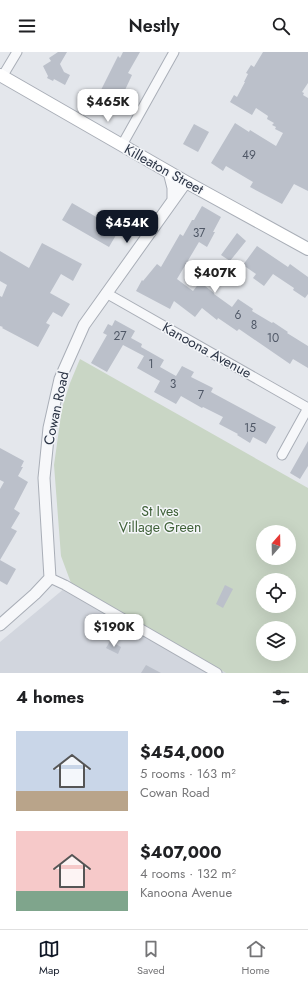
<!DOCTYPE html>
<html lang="en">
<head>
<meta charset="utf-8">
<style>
  :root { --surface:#fff; --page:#f2f2f2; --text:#202124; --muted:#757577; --line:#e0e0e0; --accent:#111827 }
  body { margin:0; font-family:Jost,sans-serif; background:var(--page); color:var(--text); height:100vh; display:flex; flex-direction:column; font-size:15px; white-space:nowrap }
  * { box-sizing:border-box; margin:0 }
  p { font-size:13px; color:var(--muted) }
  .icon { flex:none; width:22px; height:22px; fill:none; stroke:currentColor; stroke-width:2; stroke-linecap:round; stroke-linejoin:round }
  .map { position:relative; height:621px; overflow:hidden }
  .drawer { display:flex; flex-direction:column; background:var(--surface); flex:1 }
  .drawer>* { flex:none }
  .needle { width:26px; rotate:20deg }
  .controls { position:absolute; left:256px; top:473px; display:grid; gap:8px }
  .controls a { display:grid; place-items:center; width:40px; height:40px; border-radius:50%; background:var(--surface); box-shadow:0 4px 16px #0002; font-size:20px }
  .price { position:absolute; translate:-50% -34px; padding:0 9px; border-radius:8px; background:#fff; color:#222; font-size:13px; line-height:26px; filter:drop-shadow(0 1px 2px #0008) }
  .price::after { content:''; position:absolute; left:50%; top:24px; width:12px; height:9px; margin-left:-6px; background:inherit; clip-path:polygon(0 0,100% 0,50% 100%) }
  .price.active { background:var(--accent); color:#fff }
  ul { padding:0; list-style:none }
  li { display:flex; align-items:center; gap:12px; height:100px; padding:0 16px }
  li span { display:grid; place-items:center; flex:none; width:112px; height:80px; border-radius:0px; color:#555 }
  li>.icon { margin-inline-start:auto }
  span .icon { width:48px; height:48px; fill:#fffc; stroke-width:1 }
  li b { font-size:17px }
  h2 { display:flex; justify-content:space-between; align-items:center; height:48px; padding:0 16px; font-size:17px }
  header { display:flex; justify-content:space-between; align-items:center; height:52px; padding:0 16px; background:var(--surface); font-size:18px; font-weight:600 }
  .tabs { display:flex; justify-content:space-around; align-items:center; height:56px; border-top:1px solid var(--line); background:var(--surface); font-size:11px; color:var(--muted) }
  .tabs a { display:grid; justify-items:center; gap:2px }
  .tabs .active { color:var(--accent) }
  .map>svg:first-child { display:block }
  .built { fill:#d2d6de }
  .green { fill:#c9d6c5; fill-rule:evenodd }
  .building { fill:#bbc0ca }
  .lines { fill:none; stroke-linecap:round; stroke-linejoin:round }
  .minor-casing { stroke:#a9aeb7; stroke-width:11 }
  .tertiary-casing { stroke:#a9aeb7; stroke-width:13 }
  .secondary-casing { stroke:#a9aeb7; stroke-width:14 }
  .minor { stroke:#f7f8fa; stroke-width:9 }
  .tertiary { stroke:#f7f8fa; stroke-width:11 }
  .secondary { stroke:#fff; stroke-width:12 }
  .labels { text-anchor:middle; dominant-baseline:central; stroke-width:3; stroke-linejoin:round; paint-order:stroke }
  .number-label { font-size:12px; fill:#4f5766 }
  .street-label { font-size:14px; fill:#2b3445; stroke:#f4f6f9 }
  .park-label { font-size:14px; fill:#3f6138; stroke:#f4f6f9 }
</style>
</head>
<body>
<header><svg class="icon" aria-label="menu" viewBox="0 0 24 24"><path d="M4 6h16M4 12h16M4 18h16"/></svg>Nestly<svg class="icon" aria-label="search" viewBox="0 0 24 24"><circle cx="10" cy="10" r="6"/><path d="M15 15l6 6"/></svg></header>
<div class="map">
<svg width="308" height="621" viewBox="0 0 308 621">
  <rect width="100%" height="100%" fill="#e4e7ec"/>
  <!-- built -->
  <path class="built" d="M71,531L226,621H0V590Z"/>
  <!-- green -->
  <path class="green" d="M80,307L308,436V621H226L71,531L61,504L54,413L62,356L70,331ZM263,480H289V506H263ZM263,528H289V554H263ZM263,576H289V602H263Z"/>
  <!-- building -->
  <path class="building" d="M58,0H67L60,12L64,20L70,23L65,33L54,27L53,29L47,26L48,24L43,14L51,9L49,6Z
    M123,0H140L128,21L132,23L119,51L116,57L112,55L110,59L92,49L98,39L100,40L118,4L120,6Z
    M263,0H308V31L302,40L304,41L303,43L308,46V139L294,132L282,152L250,135L253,130L226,114L223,119L211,111L235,71L249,80L250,78L276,94L283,81L275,77L276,75L272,73L274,71L267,67L268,64L256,56L252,63L230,50L234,43L237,45L245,30H244L248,22L246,21L251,13L254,15Z
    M194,72L209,80L198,100L183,92Z
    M72,151L119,178L109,195L62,168Z
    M202,154L221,165L213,180H215L207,195L199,190L177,227L193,239L200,230L214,241V242L232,255L238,247L253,257L252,259L272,271L273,270L288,280L287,281L308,294V316L293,307L290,312L239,277L237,279L218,266L217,268L202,256L195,265L174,249L170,257L136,239L142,228L143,229L157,212L161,215L180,182L183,184L192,168H194Z
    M237,181L246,189L230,209L221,203Z
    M42,191L82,212L73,229L61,222L50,241L70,252L62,265L53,260L46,271L50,273L38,295L2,276L3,275L0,274V244L2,245L7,233L0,229V199L29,216Z
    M257,194L288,215L290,212L308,225V242L305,246L293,238L294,236L273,222L264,234L253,226L256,222L243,213Z
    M115,268L135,279L131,286L142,292L141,295L164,308L160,315L176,324L182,314L194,320L191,325L213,336L211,340L276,375L266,392L253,385L250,391L237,383L238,382L219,372L223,365L203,355L202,356L181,344L176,352L154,340L160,329L137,316L144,304L123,293L107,320L91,311L107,283L103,281L108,272L112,274Z
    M308,389V414L300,427L290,421Z
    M0,396L24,409L21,415H23L18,424L28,430L14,457L20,461L11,476L17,479L0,508L16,517L7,533L0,529V437L4,430L0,428Z
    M225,533L233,537L223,556L216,552Z
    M110,589L121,595L118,602L106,596Z
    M146,613L161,621H141Z"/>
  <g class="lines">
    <defs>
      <path id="minor" d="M2,25L17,0
        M122,93L174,0
        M106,241L308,356
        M282,403L308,356
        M50,526L65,533L217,621"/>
      <path id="tertiary" d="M169,120L173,136V148
        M0,573L35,542L50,526L44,426L49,376L60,327L84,273L186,130"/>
      <path id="secondary" d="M0,23L186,130L308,197"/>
    </defs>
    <!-- minor casing -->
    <use href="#minor" class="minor-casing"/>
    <!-- tertiary casing -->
    <use href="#tertiary" class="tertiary-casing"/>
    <!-- secondary casing -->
    <use href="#secondary" class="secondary-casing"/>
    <!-- minor -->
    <use href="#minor" class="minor"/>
    <!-- tertiary -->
    <use href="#tertiary" class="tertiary"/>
    <!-- secondary -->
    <use href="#secondary" class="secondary"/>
  </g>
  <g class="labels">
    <!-- number labels -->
    <g class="number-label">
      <text x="249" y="103">49</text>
      <text x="199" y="181">37</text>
      <text x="238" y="263">6</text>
      <text x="254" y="273">8</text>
      <text x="120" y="284">27</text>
      <text x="273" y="286">10</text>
      <text x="151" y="312">1</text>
      <text x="173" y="332">3</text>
      <text x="201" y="343">7</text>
      <text x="250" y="376">15</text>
    </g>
    <!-- street labels -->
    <g class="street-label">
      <text transform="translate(164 117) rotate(29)">Killeaton Street</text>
      <text transform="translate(207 298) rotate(29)">Kanoona Avenue</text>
      <text transform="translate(56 356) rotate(-78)">Cowan Road</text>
    </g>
    <!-- park labels -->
    <g class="park-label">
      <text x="160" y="459">St Ives<tspan x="160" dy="16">Village Green</tspan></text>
    </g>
  </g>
</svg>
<div class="controls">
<a><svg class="needle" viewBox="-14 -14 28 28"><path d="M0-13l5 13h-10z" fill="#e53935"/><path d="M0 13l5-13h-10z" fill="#757577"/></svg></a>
<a><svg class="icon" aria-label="locate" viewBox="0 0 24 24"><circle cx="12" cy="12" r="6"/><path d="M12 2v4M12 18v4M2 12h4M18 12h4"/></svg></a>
<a><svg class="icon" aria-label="layers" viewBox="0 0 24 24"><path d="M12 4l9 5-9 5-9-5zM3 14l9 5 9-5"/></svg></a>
</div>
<b class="price" style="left:108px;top:71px">$465K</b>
<b class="price active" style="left:127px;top:192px">$454K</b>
<b class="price" style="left:215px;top:242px">$407K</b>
<b class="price" style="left:114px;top:596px">$190K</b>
</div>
<section class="drawer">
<h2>4 homes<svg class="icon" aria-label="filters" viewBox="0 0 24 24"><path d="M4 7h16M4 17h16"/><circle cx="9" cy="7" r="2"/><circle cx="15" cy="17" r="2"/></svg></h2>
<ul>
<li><span style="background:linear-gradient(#c9d6e8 75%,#b9a48a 0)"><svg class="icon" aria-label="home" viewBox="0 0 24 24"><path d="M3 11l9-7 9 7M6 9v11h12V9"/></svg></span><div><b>$454,000</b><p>5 rooms · 163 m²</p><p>Cowan Road</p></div></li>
<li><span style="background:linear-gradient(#f6c9c9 75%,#7fa58c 0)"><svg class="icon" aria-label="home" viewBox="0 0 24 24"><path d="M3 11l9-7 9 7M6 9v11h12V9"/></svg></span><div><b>$407,000</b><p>4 rooms · 132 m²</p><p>Kanoona Avenue</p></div></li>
</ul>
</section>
<nav class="tabs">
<a class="active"><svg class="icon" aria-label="map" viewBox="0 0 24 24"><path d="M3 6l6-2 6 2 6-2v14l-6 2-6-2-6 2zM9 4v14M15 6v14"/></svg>Map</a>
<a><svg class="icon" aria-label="saved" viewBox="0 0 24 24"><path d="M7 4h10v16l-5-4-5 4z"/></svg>Saved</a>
<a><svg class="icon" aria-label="home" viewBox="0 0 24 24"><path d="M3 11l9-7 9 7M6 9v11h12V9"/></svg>Home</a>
</nav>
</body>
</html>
